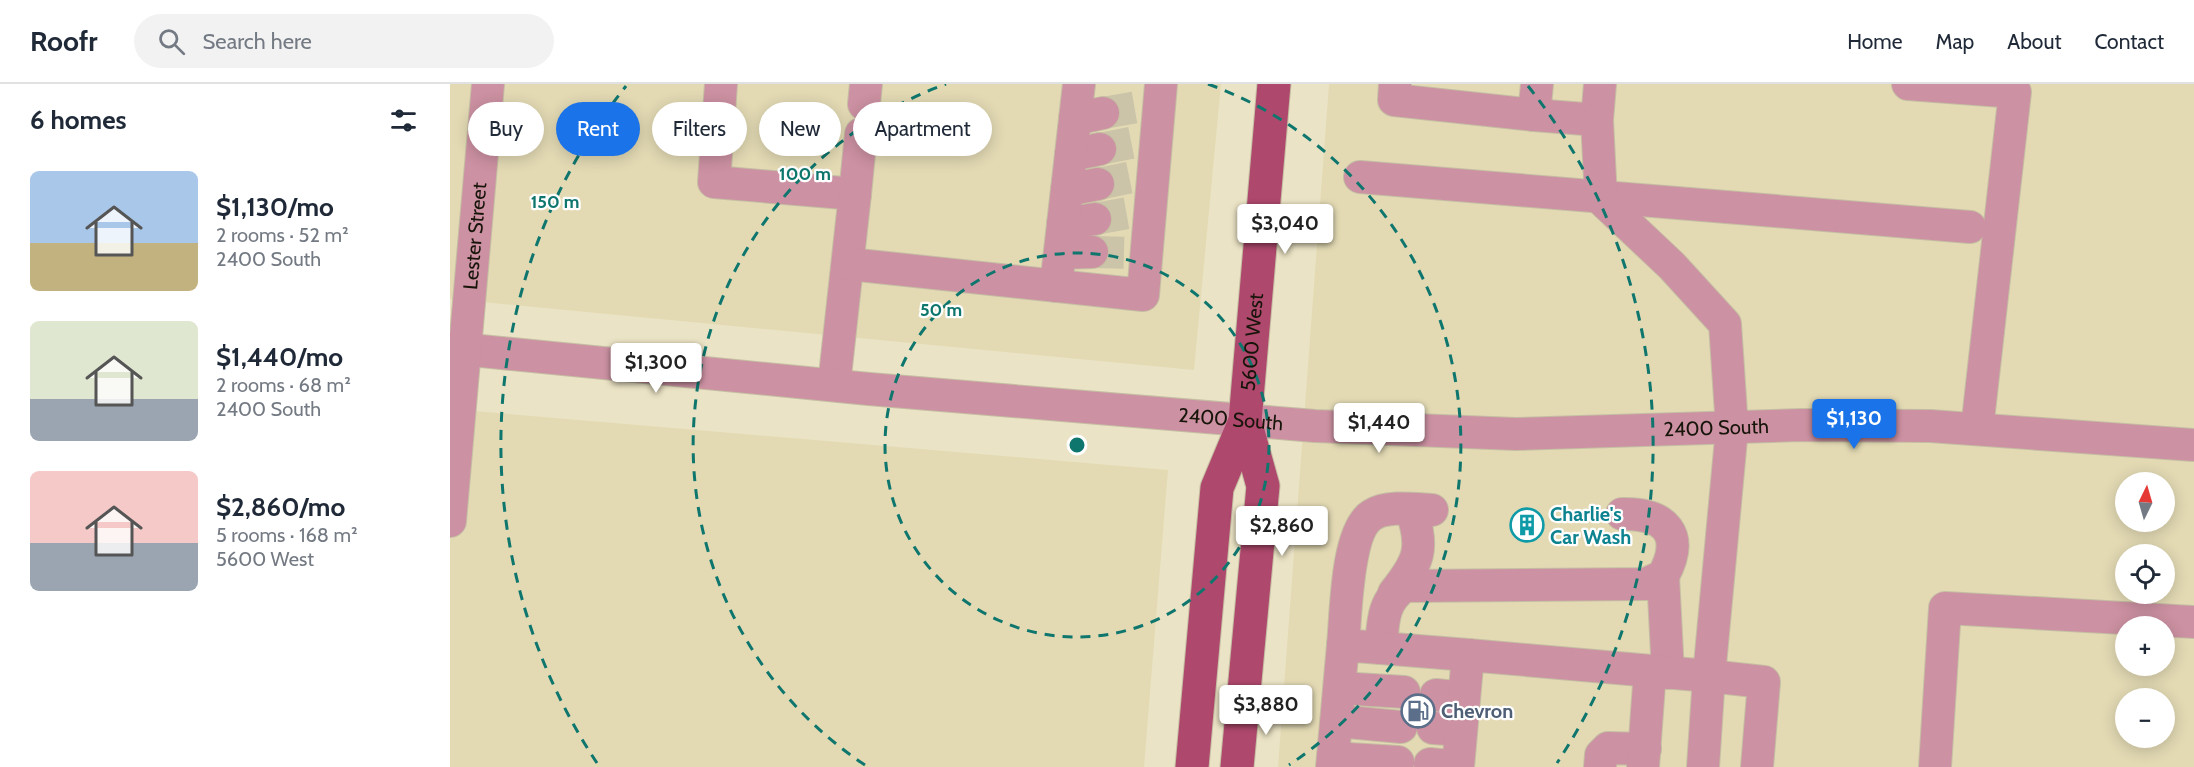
<!DOCTYPE html>
<html lang="en">
<head>
<meta charset="utf-8">
<style>
  :root { --surface:#fff; --page:#f2f2f3; --text:#1f2937; --muted:#747a83; --line:#e0e1e3; --accent:#1a73e8 }
  body { margin:0; font-family:Cabin,sans-serif; background:var(--page); color:var(--text); height:100vh; display:flex; flex-direction:column; font-size:22px; white-space:nowrap }
  * { box-sizing:border-box; margin:0 }
  p { font-size:20px; color:var(--muted) }
  .icon { flex:none; width:33px; height:33px; fill:none; stroke:currentColor; stroke-width:2; stroke-linecap:round; stroke-linejoin:round }
  .map { position:relative; flex:1; overflow:hidden }
  .side { display:flex; flex-direction:column; background:var(--surface); width:450px }
  .side>* { flex:none }
  .top-card { position:absolute; left:18px; top:18px; width:570px; height:54px; display:flex; gap:12px }
  .needle { width:39px; rotate:5deg }
  .fabs { position:absolute; left:1665px; top:388px; display:grid; gap:12px }
  .fabs a { display:grid; place-items:center; width:60px; height:60px; border-radius:50%; background:var(--surface); box-shadow:0 3px 15px #0003; font-size:30px }
  .price { position:absolute; translate:-50% -51px; padding:0 14px; border-radius:6px; background:#fff; color:#222; font-size:20px; line-height:39px; filter:drop-shadow(0 2px 3px #0008) }
  .price::after { content:''; position:absolute; left:50%; top:36px; width:18px; height:14px; margin-left:-9px; background:inherit; clip-path:polygon(0 0,100% 0,50% 100%) }
  .price.on { background:var(--accent); color:#fff }
  ul { padding:0; list-style:none }
  li { display:flex; align-items:center; gap:18px; height:150px; padding:0 30px }
  li span { display:grid; place-items:center; flex:none; width:168px; height:120px; border-radius:9px; color:#555 }
  li>.icon { margin-inline-start:auto }
  span .icon { width:72px; height:72px; fill:#fffc; stroke-width:1 }
  li b { font-size:26px }
  h2 { display:flex; justify-content:space-between; align-items:center; height:72px; padding:0 30px; font-size:26px }
  .pill { padding:0 21px; border-radius:27px; background:var(--surface); box-shadow:0 3px 15px #0003; font-size:21px; line-height:54px }
  .pill.on { background:var(--accent); color:#fff }
  header { display:flex; align-items:center; gap:36px; box-sizing:border-box; height:84px; padding:0 30px; background:var(--surface); border-bottom:2px solid var(--line) }
  header strong { font-size:28px }
  nav { display:flex; gap:33px; margin-inline-start:auto; font-size:21px }
  .search { width:420px; height:54px; background:var(--page); display:flex; align-items:center; gap:15px; box-sizing:border-box; padding:0 21px; border-radius:33px; color:var(--muted); font-size:22px }
  main { display:flex; flex:1; min-height:0 }
  .map>svg:first-child { display:block }
  .built { fill:#e3dab4; fill-rule:evenodd }
  .lines { fill:none; stroke-linecap:round; stroke-linejoin:round }
  .minor-tunnel { stroke:#cbc4a9; stroke-width:32; stroke-dasharray:32 16; stroke-linecap:butt }
  .minor-casing { stroke:#c5bea3; stroke-width:34 }
  .major-casing { stroke:#c5bea3; stroke-width:35 }
  .minor { stroke:#cc91a2; stroke-width:32 }
  .major { stroke:#ae486c; stroke-width:33 }
  .ring { fill:none; stroke:#0f766e; stroke-width:3; stroke-dasharray:10 8 }
  .labels { text-anchor:middle; dominant-baseline:central; stroke-width:4.5; stroke-linejoin:round; paint-order:stroke }
  .street-label { font-size:20px; fill:#17140a; stroke:#fff }
  .culture-label { font-size:20px; font-weight:bold; fill:#0d838f; stroke:#fff; text-anchor:start }
  .service-label { font-size:20px; font-weight:bold; fill:#4e5e75; stroke:#fff; text-anchor:start }
  .centre { fill:#0f766e; stroke:#fff; stroke-width:3 }
  .ring-label { font-size:18px; text-anchor:middle; font-weight:bold; fill:#0f766e; stroke:#fff; stroke-width:4.5; stroke-linejoin:round; paint-order:stroke }
</style>
</head>
<body>
<header>
<strong>Roofr</strong>
<div class="search"><svg class="icon" aria-label="search" viewBox="0 0 24 24"><circle cx="10" cy="10" r="6"/><path d="M15 15l6 6"/></svg>Search here</div>
<nav><a>Home</a><a>Map</a><a>About</a><a>Contact</a></nav>
</header>
<main>
<section class="side">
<h2>6 homes<svg class="icon" aria-label="filters" viewBox="0 0 24 24"><path d="M4 7h16M4 17h16"/><circle cx="9" cy="7" r="2"/><circle cx="15" cy="17" r="2"/></svg></h2>
<ul>
<li><span style="background:linear-gradient(#a9c7e8 60%,#c2b280 0)"><svg class="icon" aria-label="home" viewBox="0 0 24 24"><path d="M3 11l9-7 9 7M6 9v11h12V9"/></svg></span><div><b>$1,130/mo</b><p>2 rooms · 52 m²</p><p>2400 South</p></div></li>
<li><span style="background:linear-gradient(#dfe7d0 65%,#9aa5b1 0)"><svg class="icon" aria-label="home" viewBox="0 0 24 24"><path d="M3 11l9-7 9 7M6 9v11h12V9"/></svg></span><div><b>$1,440/mo</b><p>2 rooms · 68 m²</p><p>2400 South</p></div></li>
<li><span style="background:linear-gradient(#f6c9c9 60%,#9aa5b1 0)"><svg class="icon" aria-label="home" viewBox="0 0 24 24"><path d="M3 11l9-7 9 7M6 9v11h12V9"/></svg></span><div><b>$2,860/mo</b><p>5 rooms · 168 m²</p><p>5600 West</p></div></li>
</ul>
</section>
<div class="map">
<svg width="1744" height="683" viewBox="0 0 1744 683">
  <rect width="100%" height="100%" fill="#ebe3c5"/>
  <!-- built -->
  <path class="built" d="M0,0H771L744,286L0,215Z
    M879,0H1744V683H828ZM1676,399H1714V438H1676ZM1676,471H1714V510H1676ZM1676,543H1714V582H1676ZM1676,615H1714V654H1676Z
    M0,325L718,386L694,683H0Z"/>
  <g class="lines">
    <!-- minor-tunnel -->
    <path class="minor-tunnel" d="M653,29L693,22
      M650,65L690,57
      M648,100L687,92
      M645,135L684,128
      M642,168L681,169"/>
    <defs>
      <g id="minor">
        <path d="M271,0L264,98L405,110L384,301"/>
        <path d="M945,0L944,16L1084,31L1087,0"/>
        <path d="M1458,0L1565,8L1527,345"/>
        <path d="M414,20L416,0"/>
        <path d="M1084,31L1147,36L1150,0"/>
        <path d="M625,35L653,29"/>
        <path d="M621,71L650,65"/>
        <path d="M910,93L1520,143"/>
        <path d="M617,106L648,100"/>
        <path d="M405,110L411,50"/>
        <path d="M613,140L645,135"/>
        <path d="M610,169L642,168"/>
        <path d="M399,180L693,211L711,0"/>
        <path d="M606,202L629,0"/>
        <path id="s1" d="M0,264L419,305L865,342L1066,350L1351,341L1480,342L1744,361"/>
        <path id="s2" d="M0,437L38,0"/>
        <path d="M1213,492L1218,589"/>
        <path d="M944,509C969,478 975,464 961,425"/>
        <path d="M893,561C896,532 896,447 922,431C937,421 965,425 982,426"/>
        <path d="M931,564C933,539 932,517 955,502L1196,500L1213,492C1236,450 1215,429 1172,430"/>
        <path d="M890,604L954,608"/>
        <path d="M986,611L1014,614"/>
        <path d="M887,637L951,643"/>
        <path d="M983,644L1011,646"/>
        <path d="M883,674L948,678"/>
        <path d="M980,680L1008,683"/>
        <path d="M882,683L893,561L1018,571"/>
        <path d="M1008,683L1018,571L1259,592L1282,344L1275,240L1222,182L1151,115L1147,36"/>
        <path d="M1150,683L1151,671L1158,664L1195,665"/>
        <path d="M1193,683L1200,587"/>
        <path d="M1253,683L1259,592L1314,598L1307,683"/>
        <path d="M1485,683L1495,524L1744,538"/>
      </g>
      <g id="major">
        <path id="s3" d="M742,683L767,404L795,337L824,0"/>
        <path d="M787,683L813,402L795,337"/>
      </g>
    </defs>
    <!-- minor casing -->
    <use href="#minor" class="minor-casing"/>
    <!-- major casing -->
    <use href="#major" class="major-casing"/>
    <!-- minor -->
    <use href="#minor" class="minor"/>
    <!-- major -->
    <use href="#major" class="major"/>
  </g>
  <!-- distance rings -->
  <g class="ring">
    <circle cx="627" cy="361" r="192"/>
    <path d="M415 681A384 384 0 0 1 496 0M758 0A384 384 0 0 1 839 681"/>
    <path d="M147 679A576 576 0 0 1 176 2M1078 2A576 576 0 0 1 1107 679"/>
  </g>
  <!-- icons -->
  <defs>
    <symbol id="building-ring" viewBox="-11 -11 22 22"><circle r="9.5" fill="#fff" stroke="#0f9aa8" stroke-width="1.5"/><path d="M-4-6H4V6H1V3H-1V6H-4ZM-2.5-4.3h1.7v1.8h-1.7ZM.8-4.3h1.7v1.8H.8ZM-2.5-1h1.7V.8h-1.7ZM.8-1h1.7V.8H.8Z" fill="#0f9aa8"/></symbol>
    <symbol id="fuel-ring" viewBox="-11 -11 22 22"><circle r="9.5" fill="#fff" stroke="#5c6f8a" stroke-width="1.5"/><path d="M-5.5-6h7V0h2V4h1.3V-2.5L3-4.5l.8-.8L6-3V5H2.5V1h-1V6h-7ZM-4.2-4.7v3.2H.2V-4.7Z" fill="#5c6f8a"/></symbol>
  </defs>
  <g fill-rule="evenodd">
    <use href="#building-ring" x="1058" y="422" width="38" height="38"/>
    <use href="#fuel-ring" x="949" y="608" width="38" height="38"/>
  </g>
  <g class="labels">
    <!-- street labels -->
    <g class="street-label">
      <text stroke="none"><textPath href="#s2" startOffset="286">Lester Street</textPath></text>
      <text stroke="none"><textPath href="#s3" startOffset="432">5600 West</textPath></text>
      <text stroke="none"><textPath href="#s1" startOffset="784">2400 South</textPath></text>
      <text stroke="none"><textPath href="#s1" startOffset="1270">2400 South</textPath></text>
    </g>
    <!-- culture labels -->
    <g class="culture-label">
      <text x="1100" y="430">Charlie's<tspan x="1100" dy="23">Car Wash</tspan></text>
    </g>
    <!-- service labels -->
    <g class="service-label">
      <text x="991" y="627">Chevron</text>
    </g>
  </g>
  <circle cx="627" cy="361" r="9" class="centre"/>
  <g class="ring-label">
    <text x="355" y="96">100 m</text>
    <text x="105" y="124">150 m</text>
    <text x="491" y="232">50 m</text>
  </g>
</svg>
<div class="fabs">
<a><svg class="needle" viewBox="-14 -14 28 28"><path d="M0-13l5 13h-10z" fill="#e53935"/><path d="M0 13l5-13h-10z" fill="#747a83"/></svg></a>
<a><svg class="icon" aria-label="locate" viewBox="0 0 24 24"><circle cx="12" cy="12" r="6"/><path d="M12 2v4M12 18v4M2 12h4M18 12h4"/></svg></a>
<a>+</a>
<a>−</a>
</div>
<b class="price" style="left:835px;top:171px">$3,040</b>
<b class="price" style="left:206px;top:310px">$1,300</b>
<b class="price on" style="left:1404px;top:366px">$1,130</b>
<b class="price" style="left:929px;top:370px">$1,440</b>
<b class="price" style="left:832px;top:473px">$2,860</b>
<b class="price" style="left:816px;top:652px">$3,880</b>
<div class="top-card">
<a class="pill">Buy</a>
<a class="pill on">Rent</a>
<a class="pill">Filters</a>
<a class="pill">New</a>
<a class="pill">Apartment</a>
</div>
</div>
</main>
</body>
</html>
